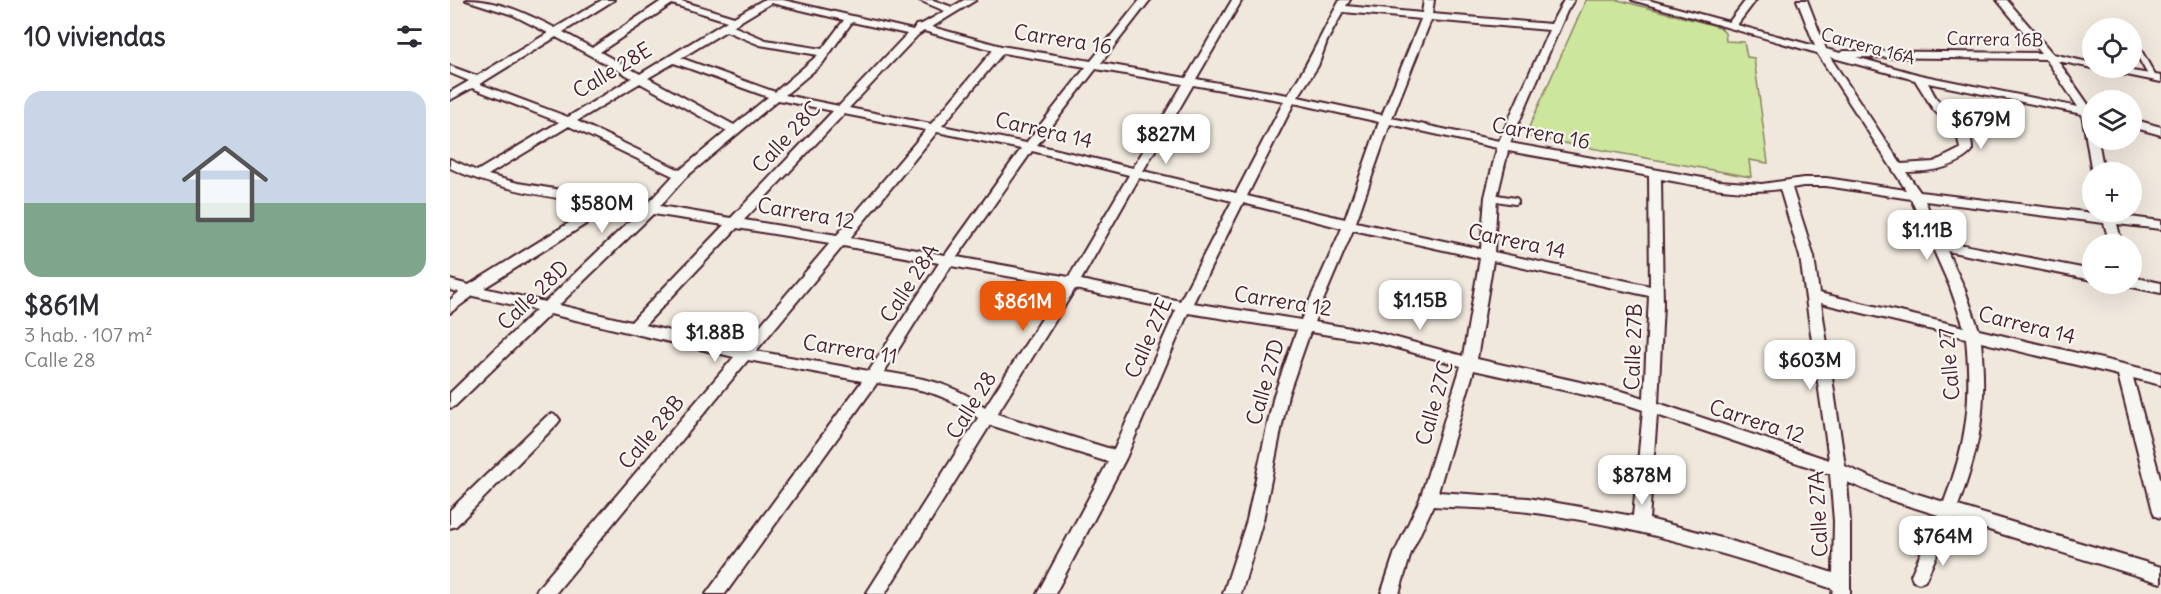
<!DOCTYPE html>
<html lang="es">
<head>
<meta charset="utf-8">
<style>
  :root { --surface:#fff; --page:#f7f7f7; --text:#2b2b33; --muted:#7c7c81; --accent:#ea580c }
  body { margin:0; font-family:Delius,sans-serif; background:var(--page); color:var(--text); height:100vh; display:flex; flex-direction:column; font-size:22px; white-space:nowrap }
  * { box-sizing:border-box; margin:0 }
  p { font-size:20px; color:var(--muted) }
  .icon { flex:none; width:33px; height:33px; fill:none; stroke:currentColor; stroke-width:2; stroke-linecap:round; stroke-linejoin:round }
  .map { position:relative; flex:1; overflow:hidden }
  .drawer { display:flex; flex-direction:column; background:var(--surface); width:450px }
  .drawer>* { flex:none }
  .controls { position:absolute; left:1632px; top:18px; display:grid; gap:12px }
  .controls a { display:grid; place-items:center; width:60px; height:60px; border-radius:50%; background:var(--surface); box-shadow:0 6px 24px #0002; font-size:30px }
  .price { position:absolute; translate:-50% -51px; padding:0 14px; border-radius:12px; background:#fff; color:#222; font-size:20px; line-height:39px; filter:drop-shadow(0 2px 3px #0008) }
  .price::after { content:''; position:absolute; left:50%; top:36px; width:18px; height:14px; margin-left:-9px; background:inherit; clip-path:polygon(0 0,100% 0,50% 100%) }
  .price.active { background:var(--accent); color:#fff }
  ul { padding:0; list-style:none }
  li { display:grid; align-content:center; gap:12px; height:318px; padding:0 24px }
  li span { display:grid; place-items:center; height:186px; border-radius:18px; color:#555 }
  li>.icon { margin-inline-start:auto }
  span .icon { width:108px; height:108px; fill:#fffc; stroke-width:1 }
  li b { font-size:26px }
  h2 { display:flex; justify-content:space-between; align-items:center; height:72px; padding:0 24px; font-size:26px }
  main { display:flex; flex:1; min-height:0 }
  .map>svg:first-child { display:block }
  .green { fill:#cce69c; stroke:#8b8264; stroke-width:1.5 }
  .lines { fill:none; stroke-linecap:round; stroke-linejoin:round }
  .lane-casing { stroke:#4a1f2b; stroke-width:10 }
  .street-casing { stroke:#4a1f2b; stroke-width:4 }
  .lane { stroke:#f6f6f2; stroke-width:6 }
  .street { fill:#f6f6f2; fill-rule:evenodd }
  .labels { text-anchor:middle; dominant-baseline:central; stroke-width:4.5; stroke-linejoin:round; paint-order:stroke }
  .far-street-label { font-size:18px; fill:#4a1f2b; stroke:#f6f6f2 }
  .street-label { font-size:21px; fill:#4a1f2b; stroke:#f6f6f2 }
</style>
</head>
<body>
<main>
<section class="drawer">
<h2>10 viviendas<svg class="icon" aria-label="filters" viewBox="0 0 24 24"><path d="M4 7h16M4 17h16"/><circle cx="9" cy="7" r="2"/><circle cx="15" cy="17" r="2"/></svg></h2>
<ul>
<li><span style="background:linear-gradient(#c9d6e8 60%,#7fa58c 0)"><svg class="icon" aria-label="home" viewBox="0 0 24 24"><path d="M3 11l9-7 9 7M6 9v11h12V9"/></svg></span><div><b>$861M</b><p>3 hab. · 107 m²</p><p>Calle 28</p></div></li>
</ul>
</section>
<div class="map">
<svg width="1711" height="594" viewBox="0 0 1711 594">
  <rect width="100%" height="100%" fill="#f0e8dd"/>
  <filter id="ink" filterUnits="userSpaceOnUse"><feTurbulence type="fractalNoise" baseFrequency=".0167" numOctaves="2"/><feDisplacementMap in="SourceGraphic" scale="12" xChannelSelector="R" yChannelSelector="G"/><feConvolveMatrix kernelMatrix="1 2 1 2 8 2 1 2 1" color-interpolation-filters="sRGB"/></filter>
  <g filter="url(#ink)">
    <!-- green -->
    <path class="green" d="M1136,0H1168L1270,27L1275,33L1276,41L1294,42L1297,57L1304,58L1318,163L1299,160L1301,177L1075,136Z"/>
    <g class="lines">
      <defs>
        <path id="lane" d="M1682,40L1702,76
          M1041,197L1065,201"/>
        <path id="street" d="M16,0C49,0 77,14 105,28L152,0H164L113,32L142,48L213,0H228L284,17L313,0H333L463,30L466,25L472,24L495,11L469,0H483L502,7L514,0H526L482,27L551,46L641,61L690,0H700L651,63L736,78L782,0H792L746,79L838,95C858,65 872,32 890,0H900L896,6L972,13L974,0H984L982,14L1101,24L1114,0H1124L1117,11L1060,143L1269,181L1312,184L1353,178H1376L1456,190L1367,53L1182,0H1198L1279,22L1296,0H1306L1287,25L1365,46L1347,0H1357L1376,49L1390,53L1394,51L1591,53L1547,0H1557L1603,54L1642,63V68H1665L1711,76V82L1608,61L1642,110V140H1648L1654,172L1642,173L1632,114L1478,83C1482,90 1485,98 1491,104C1504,120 1523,127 1522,151C1506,169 1479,172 1456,172L1470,192L1651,214V212H1663L1664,215L1711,221V229L1667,224L1672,244H1660L1654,223L1475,201L1493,241L1642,270V280L1497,251L1514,287L1529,330L1711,373V385L1683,378L1711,481V518L1705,516L1703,511L1668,375L1531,342C1537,407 1531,445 1508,506L1711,567V583L1503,519L1475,581L1469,583L1463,581L1461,575L1488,515L1437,499L1397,482L1400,521V594H1382L1383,589C1283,555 1182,525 1078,512C1046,508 1014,508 983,506L961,553L949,594H931L945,552L970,499L1011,366L925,342L860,332L838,395L813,520L791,594H773L797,520L824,395L847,330L738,313L676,458L605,594H587L658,462L540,425L435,594H416L528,418C492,391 470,389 427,383L275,594H256L412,381L298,360L105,594H85L88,588L284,357L100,314L5,406L0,408V393L86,310L23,296L0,313V300L9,292L0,290V280L19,285L148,205C98,196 47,190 0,168V159L27,171L109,122L22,88L0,100V92L19,81L0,73V66L27,76L98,33L63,15ZM321,3L394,20L372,49L316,40L283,26ZM222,4L277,21L190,74L150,52ZM893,12L971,19L932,115L848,97L868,66L877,41ZM981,20L1099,30L1049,141L942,118ZM402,22L457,34L389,106L335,95L372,64ZM276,31L310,45L368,55L325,92L231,58ZM474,31L543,50L481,124L399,108L468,35ZM106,37L182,78L118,117L30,84ZM553,53L636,67L576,143L492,126ZM1380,57L1465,80L1483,109L1507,133L1510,149L1484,162L1451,164ZM1406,57L1596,59L1628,107L1470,75ZM224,63L318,97L284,125L198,78ZM646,69L733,84L683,168L587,145ZM190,83L277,131L230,170L127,121ZM743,85L834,101L786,193L693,171ZM328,100L383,111L281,218L210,206L235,178ZM844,103L929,122L895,219L797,196ZM394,114L476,130L387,235L294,220ZM940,124L1047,148L1035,197L1031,249L906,222ZM119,126L223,176L197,204L68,183L38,175ZM487,132L571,149L495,255L400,238ZM582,151L679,175L619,277L507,257ZM1058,151L1199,176L1200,286L1044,252L1047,197ZM689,178L782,201L730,301L631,280ZM1211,179C1250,186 1290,195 1330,189L1350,257L1379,460L1208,403L1213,305ZM1353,186H1376L1461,199L1500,287L1514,327L1369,293L1364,257L1342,188ZM793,203L892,228L851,320L743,303ZM163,207L190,211L95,302L34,288ZM203,214L274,225L181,322L109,305ZM287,228L380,243L291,348L195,325ZM903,230L1030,258L1013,356L925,332L864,322ZM393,246L489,263L419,371L306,351ZM1043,261L1199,296L1194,398L1175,392L1027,359ZM501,266L613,286L535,407C502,383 474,378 434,372ZM625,289L726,310L664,450L547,414ZM1371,303L1516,338C1522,401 1517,443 1494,502L1438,485L1395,466ZM1024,370L1175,404L1193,410L1183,516L1078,498L988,492ZM1207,415L1380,474L1384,521L1383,573L1275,539L1199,519Z
          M1682,119L1711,127V135L1682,127Z
          M1682,277L1711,283V293L1677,286L1676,284H1682Z
          M102,414L107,416L110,420L107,424L6,526L0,528V510L97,416Z"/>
      </defs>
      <!-- lane casing -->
      <use href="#lane" class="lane-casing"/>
      <!-- street casing -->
      <use href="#street" class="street-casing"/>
      <!-- lane -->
      <use href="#lane" class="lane"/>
      <!-- street -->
      <use href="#street" class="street"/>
    </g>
  </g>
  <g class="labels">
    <!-- far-street labels -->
    <g class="far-street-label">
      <text transform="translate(1545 39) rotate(1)">Carrera 16B</text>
      <text transform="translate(1418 46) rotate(15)">Carrera 16A</text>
    </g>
    <!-- street labels -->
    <g class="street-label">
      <text transform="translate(613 39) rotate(9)">Carrera 16</text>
      <text transform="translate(162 70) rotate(-31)">Calle 28E</text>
      <text transform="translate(594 130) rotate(13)">Carrera 14</text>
      <text transform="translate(1091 133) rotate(10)">Carrera 16</text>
      <text transform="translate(336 137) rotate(-47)">Calle 28C</text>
      <text transform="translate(356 213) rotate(10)">Carrera 12</text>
      <text transform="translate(1067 241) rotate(12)">Carrera 14</text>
      <text transform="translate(459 283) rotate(-57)">Calle 28A</text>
      <text transform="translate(83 295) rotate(-44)">Calle 28D</text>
      <text transform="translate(833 301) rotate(9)">Carrera 12</text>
      <text transform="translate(1577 325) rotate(14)">Carrera 14</text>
      <text transform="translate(698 338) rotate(-66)">Calle 27E</text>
      <text transform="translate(1183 347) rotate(-88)">Calle 27B</text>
      <text transform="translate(400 349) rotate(9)">Carrera 11</text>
      <text transform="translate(1499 364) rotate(-95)">Calle 27</text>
      <text transform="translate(815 382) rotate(-74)">Calle 27D</text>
      <text transform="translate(984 403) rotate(-74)">Calle 27C</text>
      <text transform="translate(521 405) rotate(-58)">Calle 28</text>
      <text transform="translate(1307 421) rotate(18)">Carrera 12</text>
      <text transform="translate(201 432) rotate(-50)">Calle 28B</text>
      <text transform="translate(1368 514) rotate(-93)">Calle 27A</text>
    </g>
  </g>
</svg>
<div class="controls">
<a><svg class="icon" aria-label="locate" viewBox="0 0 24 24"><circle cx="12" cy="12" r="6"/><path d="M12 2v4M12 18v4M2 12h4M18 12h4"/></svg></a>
<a><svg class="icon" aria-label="layers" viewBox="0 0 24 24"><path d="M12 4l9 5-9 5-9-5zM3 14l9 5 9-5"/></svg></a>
<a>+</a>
<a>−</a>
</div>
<b class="price" style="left:1531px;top:150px">$679M</b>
<b class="price" style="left:716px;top:165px">$827M</b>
<b class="price" style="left:152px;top:234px">$580M</b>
<b class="price" style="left:1477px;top:261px">$1.11B</b>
<b class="price" style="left:970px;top:331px">$1.15B</b>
<b class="price active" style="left:573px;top:332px">$861M</b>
<b class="price" style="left:265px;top:363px">$1.88B</b>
<b class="price" style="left:1360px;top:391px">$603M</b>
<b class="price" style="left:1192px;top:506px">$878M</b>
<b class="price" style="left:1493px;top:567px">$764M</b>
</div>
</main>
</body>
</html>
